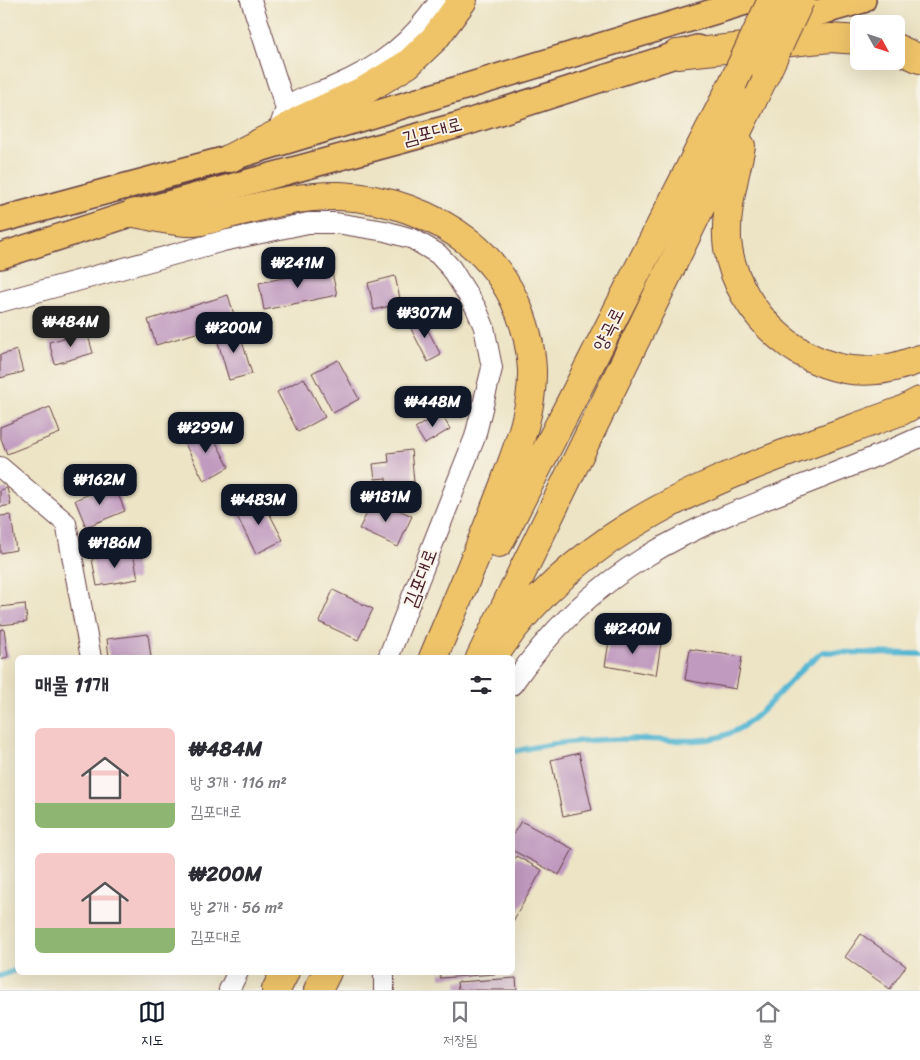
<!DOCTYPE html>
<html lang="ko">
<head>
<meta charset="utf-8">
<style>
  :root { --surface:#fff; --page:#f7f7f7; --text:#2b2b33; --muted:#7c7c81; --line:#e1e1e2; --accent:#111827 }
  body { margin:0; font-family:Sriracha,"Poor Story",sans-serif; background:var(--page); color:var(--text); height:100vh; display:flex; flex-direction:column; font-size:19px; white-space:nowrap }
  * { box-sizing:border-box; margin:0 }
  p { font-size:16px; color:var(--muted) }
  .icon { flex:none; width:28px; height:28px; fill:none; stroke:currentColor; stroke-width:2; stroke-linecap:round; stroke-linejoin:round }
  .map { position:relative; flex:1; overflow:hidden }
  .details { position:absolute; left:15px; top:655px; width:500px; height:320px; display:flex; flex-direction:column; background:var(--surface); border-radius:8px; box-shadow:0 5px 20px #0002 }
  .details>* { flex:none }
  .needle { width:32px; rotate:130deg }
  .buttons { position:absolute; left:850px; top:15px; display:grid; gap:10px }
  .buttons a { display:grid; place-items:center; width:55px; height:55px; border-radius:8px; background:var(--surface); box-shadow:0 5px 20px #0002; font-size:25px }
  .price { position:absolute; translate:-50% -42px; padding:0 11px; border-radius:10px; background:var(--accent); color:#fff; font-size:16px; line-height:32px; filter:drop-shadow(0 1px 2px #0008) }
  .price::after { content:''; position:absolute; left:50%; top:30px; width:15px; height:11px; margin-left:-8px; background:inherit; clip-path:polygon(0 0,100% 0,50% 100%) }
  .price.active { background:#222; color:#fff }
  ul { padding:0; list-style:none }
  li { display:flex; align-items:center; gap:15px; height:125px; padding:0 20px }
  li span { display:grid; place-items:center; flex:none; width:140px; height:100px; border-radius:8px; color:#555 }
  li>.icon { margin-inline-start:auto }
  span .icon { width:60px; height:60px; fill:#fffc; stroke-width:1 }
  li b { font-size:21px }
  h2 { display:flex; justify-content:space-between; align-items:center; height:60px; padding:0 20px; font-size:21px }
  .tab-bar { display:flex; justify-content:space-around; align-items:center; height:70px; border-top:1px solid var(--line); background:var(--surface); font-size:14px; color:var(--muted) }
  .tab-bar a { display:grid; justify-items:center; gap:2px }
  .tab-bar .active { color:var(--accent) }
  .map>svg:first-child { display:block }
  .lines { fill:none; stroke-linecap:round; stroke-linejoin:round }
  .stream { stroke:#53b6d2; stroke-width:5.5 }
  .building { fill:#c09abf }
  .minor-casing { stroke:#623d42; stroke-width:22 }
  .major-casing { stroke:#623d42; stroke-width:28 }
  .highway-casing { stroke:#623d42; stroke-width:30 }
  .minor { stroke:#fff; stroke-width:20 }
  .major { stroke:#efc469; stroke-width:25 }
  .highway { stroke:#efc469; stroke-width:28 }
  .highway-bridge-casing { stroke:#623d42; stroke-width:30; stroke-linecap:butt }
  .highway-bridge { stroke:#efc469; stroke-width:28 }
  .labels { text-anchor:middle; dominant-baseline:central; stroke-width:4; stroke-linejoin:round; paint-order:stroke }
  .street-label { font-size:19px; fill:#4a1f2b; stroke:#f7f3e8 }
</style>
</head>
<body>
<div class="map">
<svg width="920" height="990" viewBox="0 0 920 990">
  <rect width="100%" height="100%" fill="#f7f3e8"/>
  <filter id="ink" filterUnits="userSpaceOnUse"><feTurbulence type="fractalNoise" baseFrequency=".02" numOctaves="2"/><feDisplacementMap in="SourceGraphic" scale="10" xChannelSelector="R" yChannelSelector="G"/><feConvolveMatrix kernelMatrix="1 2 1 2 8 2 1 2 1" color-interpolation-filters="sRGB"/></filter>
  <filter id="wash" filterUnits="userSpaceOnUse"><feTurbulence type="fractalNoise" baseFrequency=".0096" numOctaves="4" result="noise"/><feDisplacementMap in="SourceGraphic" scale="20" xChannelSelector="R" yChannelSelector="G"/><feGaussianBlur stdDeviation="1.12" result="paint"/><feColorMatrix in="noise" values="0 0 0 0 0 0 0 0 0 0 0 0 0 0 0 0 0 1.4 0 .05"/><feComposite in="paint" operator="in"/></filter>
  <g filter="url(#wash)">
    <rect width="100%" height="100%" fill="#ede4c5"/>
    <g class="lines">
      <!-- stream -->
      <path class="stream" d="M512,752C552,742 593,739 634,739C660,739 704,745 728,734C767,718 788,675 823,652L920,654
        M0,976L18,969"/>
    </g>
    <g id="blocks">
      <!-- building -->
      <path class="building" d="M331,268L337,295L264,310L259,283Z
        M395,276L401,303L374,310L368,283Z
        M228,295L236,321L156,345L148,320Z
        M421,317L441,355L428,362L408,323Z
        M238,328L252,374L229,380L216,335Z
        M87,332L93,353L55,364L49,342Z
        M17,350L23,372L0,378V355Z
        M338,360L359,399L333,413L312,373Z
        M304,378L325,417L298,432L277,392Z
        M50,407L60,433L7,454L0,436V427Z
        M441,413L450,429L425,444L415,428Z
        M208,427L229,467L204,481L183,440Z
        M411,450L414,482L387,484L386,478L375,479L373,464L389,462L388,453Z
        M114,484L125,511L86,527L75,500Z
        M7,488L11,505L0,507V490Z
        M262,499L283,540L256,554L235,512Z
        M374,499L412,516L398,547L359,529Z
        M11,515L16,550L0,553V516Z
        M133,552L138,579L97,586L92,559Z
        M333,590L373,609L358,640L319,622Z
        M25,604L27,622L0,625V607Z
        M4,629L8,657L0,659V630Z
        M148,634L151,658H109L107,639Z
        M610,635L661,643L656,675L605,666Z
        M690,649L742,657L736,689L685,680Z
        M579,753L592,810L563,816L551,760Z
        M521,821L573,849L559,875L512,850V836Z
        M516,856L542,870L512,923V863Z
        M861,934L906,966L890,989L845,957Z
        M440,972H495V974L440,978Z
        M516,978L517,990H458L457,982Z"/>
    </g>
  </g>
  <g filter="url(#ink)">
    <use href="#blocks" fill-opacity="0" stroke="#623d42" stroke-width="1"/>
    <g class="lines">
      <defs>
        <path id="minor" d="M251,0L286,109
          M277,134L286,109L294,103C306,95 320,93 333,87C381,67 411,43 440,0
          M0,302L223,241L308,223H336L385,231L413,239L438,254L451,268L476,308L484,327L492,368L475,437L388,658
          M0,467L66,523L91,658
          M512,685C620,526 760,511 920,437
          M384,972V990
          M229,990L238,972"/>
        <path id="major" d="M776,25L863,0
          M0,220L230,158L752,0
          M0,256L134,213L459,125L697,48"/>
        <path id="highway" d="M896,48L920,59
          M677,54L830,38L859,40
          M741,146C735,176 723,217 728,248C738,314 806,378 876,370C891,369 906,364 920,359
          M230,158L277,134L300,120L367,89L408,64L435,38L463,0
          M134,213C152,216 175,223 194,222C205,221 218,217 229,214C266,205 302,195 340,196C387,198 433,214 470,243C507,273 530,322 532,370C533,408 519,444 506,479C484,539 458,598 433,658
          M499,543L733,83
          M498,650C591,511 752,466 901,411L920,401
          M480,658L766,73
          M276,990L285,972
          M318,990L327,972"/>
      </defs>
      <!-- minor casing -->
      <use href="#minor" class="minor-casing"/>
      <!-- major casing -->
      <use href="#major" class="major-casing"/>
      <!-- highway casing -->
      <use href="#highway" class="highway-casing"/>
      <!-- minor -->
      <use href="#minor" class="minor"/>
      <!-- major -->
      <use href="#major" class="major"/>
      <!-- highway -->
      <use href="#highway" class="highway"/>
      <defs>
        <path id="highway-bridge" d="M766,73L800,0
          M733,83L772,0"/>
      </defs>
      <!-- highway-bridge casing -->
      <use href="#highway-bridge" class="highway-bridge-casing"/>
      <!-- highway-bridge -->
      <use href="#highway-bridge" class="highway-bridge"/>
    </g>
  </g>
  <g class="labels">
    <!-- street labels -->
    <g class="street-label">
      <text transform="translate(432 131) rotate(-15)">김포대로</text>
      <text transform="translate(608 329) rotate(-63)">양곡로</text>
      <text transform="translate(420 578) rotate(-69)">김포대로</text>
    </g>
  </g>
</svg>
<div class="buttons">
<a><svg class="needle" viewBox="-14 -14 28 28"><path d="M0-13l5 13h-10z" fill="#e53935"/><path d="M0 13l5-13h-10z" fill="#7c7c81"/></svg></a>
</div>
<b class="price" style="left:298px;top:289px">₩241M</b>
<b class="price" style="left:425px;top:339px">₩307M</b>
<b class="price active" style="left:71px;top:348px">₩484M</b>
<b class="price" style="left:234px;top:354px">₩200M</b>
<b class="price" style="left:433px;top:428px">₩448M</b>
<b class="price" style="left:206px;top:454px">₩299M</b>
<b class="price" style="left:100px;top:506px">₩162M</b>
<b class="price" style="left:386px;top:523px">₩181M</b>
<b class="price" style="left:259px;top:526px">₩483M</b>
<b class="price" style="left:115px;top:569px">₩186M</b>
<b class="price" style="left:633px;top:655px">₩240M</b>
<section class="details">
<h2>매물 11개<svg class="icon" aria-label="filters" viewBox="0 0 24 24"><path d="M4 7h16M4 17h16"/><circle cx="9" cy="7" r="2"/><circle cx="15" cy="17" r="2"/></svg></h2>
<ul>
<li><span style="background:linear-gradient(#f6c9c9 75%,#8fb573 0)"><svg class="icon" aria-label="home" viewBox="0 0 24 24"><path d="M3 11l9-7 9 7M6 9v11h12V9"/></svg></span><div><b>₩484M</b><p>방 3개 · 116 m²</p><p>김포대로</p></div></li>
<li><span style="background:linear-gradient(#f6c9c9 75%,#8fb573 0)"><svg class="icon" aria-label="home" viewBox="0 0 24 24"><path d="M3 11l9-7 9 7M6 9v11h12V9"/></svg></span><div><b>₩200M</b><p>방 2개 · 56 m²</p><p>김포대로</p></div></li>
</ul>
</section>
</div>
<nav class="tab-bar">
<a class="active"><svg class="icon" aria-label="map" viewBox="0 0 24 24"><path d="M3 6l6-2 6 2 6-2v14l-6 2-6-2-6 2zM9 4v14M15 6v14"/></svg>지도</a>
<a><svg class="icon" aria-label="saved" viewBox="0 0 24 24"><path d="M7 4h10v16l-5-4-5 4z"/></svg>저장됨</a>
<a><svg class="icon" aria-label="home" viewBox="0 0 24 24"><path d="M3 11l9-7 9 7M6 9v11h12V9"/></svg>홈</a>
</nav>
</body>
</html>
